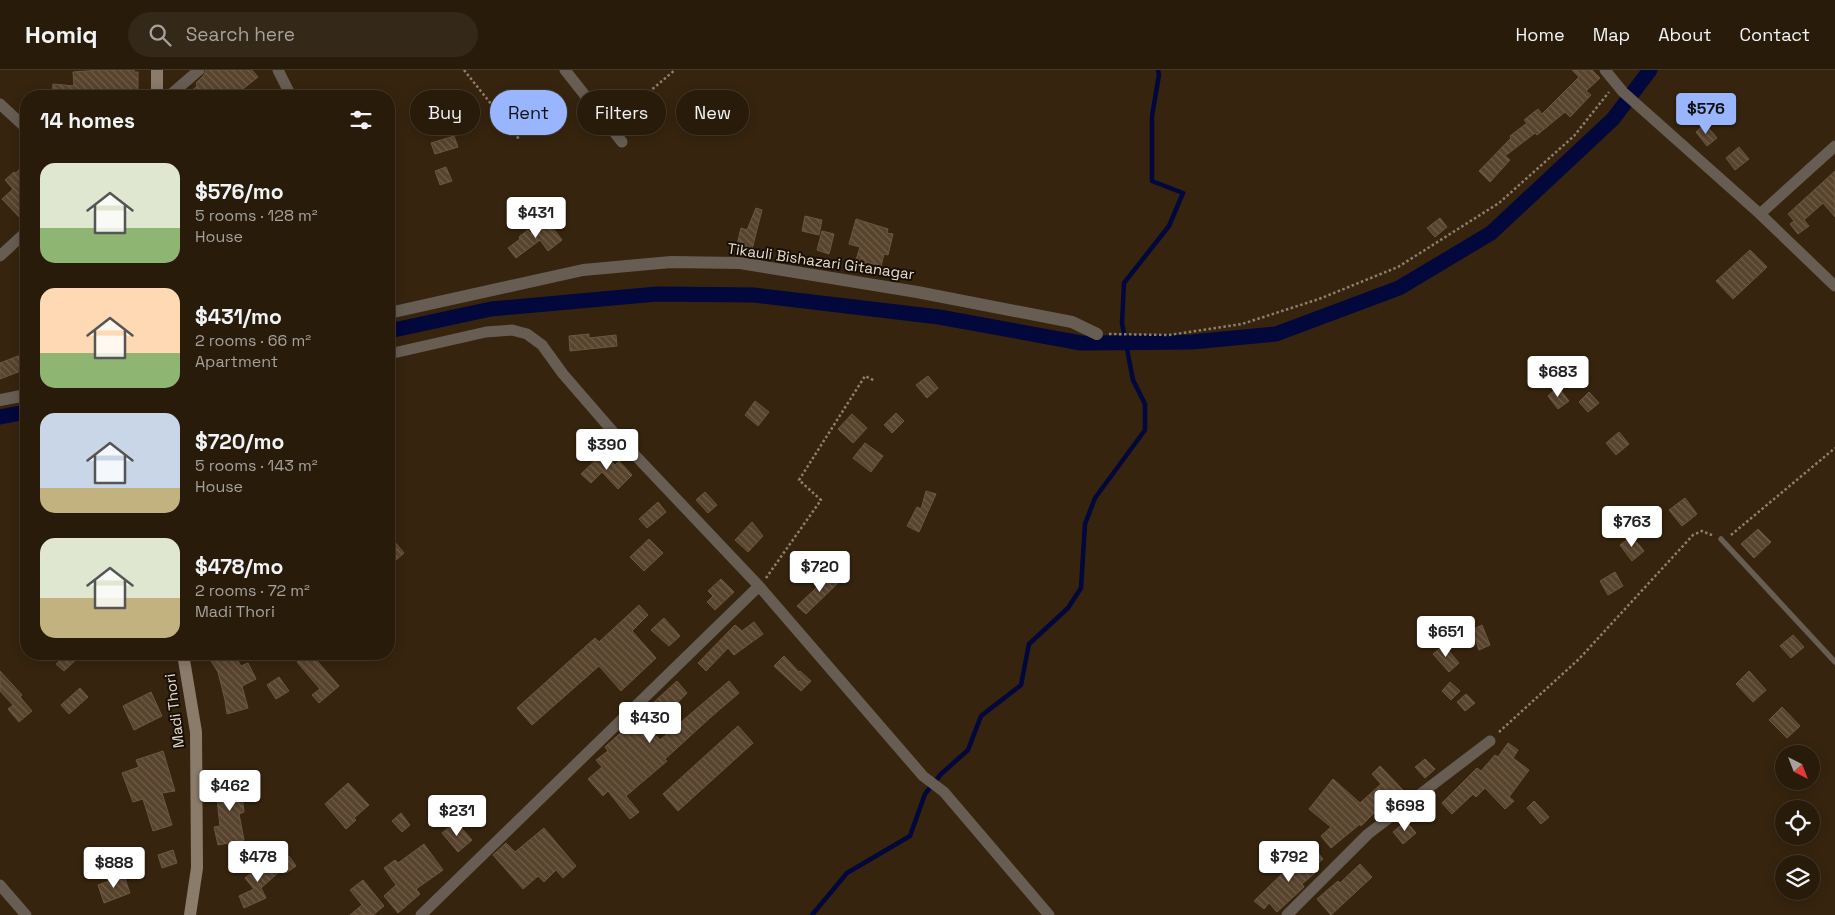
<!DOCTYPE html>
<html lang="en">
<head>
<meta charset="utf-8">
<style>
  :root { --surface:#281b0a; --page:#342818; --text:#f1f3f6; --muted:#a5a19c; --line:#44392b; --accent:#98b5fd }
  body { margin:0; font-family:"Space Grotesk",sans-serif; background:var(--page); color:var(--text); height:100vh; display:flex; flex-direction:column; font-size:19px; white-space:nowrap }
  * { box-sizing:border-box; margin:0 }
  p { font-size:16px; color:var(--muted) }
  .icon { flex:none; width:28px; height:28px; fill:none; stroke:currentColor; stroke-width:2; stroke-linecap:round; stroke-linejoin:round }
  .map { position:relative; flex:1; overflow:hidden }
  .panel { position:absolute; left:20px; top:20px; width:375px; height:570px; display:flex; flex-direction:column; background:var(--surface); border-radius:20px; box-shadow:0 2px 12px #0003,0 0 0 1px var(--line) }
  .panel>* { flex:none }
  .banner { position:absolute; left:410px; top:20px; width:475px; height:45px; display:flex; gap:10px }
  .needle { width:32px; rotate:138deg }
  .tools { position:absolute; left:1775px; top:675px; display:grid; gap:10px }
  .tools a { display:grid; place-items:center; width:45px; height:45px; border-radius:50%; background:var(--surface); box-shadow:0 2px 12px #0003,0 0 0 1px var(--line); font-size:25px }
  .price { position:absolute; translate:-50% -42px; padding:0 11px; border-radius:5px; background:#fff; color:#222; font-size:16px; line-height:32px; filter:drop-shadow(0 1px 2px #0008) }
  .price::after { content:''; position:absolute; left:50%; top:30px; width:15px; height:11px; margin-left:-8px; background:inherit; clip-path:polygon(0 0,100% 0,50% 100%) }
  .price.current { background:var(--accent); color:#111 }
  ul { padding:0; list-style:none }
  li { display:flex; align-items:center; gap:15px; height:125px; padding:0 20px }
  li span { display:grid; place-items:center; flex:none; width:140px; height:100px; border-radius:15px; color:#555 }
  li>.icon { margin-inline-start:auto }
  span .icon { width:60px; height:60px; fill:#fffc; stroke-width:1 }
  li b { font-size:21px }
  h2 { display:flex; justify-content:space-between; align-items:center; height:60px; padding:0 20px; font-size:21px }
  .chip { padding:0 18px; border-radius:22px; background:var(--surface); box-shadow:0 2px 12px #0003,0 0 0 1px var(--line); font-size:18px; line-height:45px }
  .chip.current { background:var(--accent); color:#111 }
  header { display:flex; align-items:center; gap:30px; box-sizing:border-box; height:70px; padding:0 25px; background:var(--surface); border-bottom:1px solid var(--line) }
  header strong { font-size:24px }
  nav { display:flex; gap:28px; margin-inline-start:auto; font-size:18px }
  .search { width:350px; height:45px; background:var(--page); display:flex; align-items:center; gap:12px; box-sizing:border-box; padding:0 18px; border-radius:28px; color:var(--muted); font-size:19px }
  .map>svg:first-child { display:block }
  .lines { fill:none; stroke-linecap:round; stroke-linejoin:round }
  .stream { stroke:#02073c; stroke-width:4.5 }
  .canal { stroke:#02073c; stroke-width:15 }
  .building { fill:url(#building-back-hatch); stroke:#6c5740 }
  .path { stroke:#8e7f6e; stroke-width:2.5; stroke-dasharray:2.5 2.5; stroke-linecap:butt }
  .service { stroke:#675d53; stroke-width:5.5 }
  .minor { stroke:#675d53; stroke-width:11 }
  .tertiary { stroke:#675d53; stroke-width:12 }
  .secondary { stroke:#8a7b6b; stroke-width:12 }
  .labels { text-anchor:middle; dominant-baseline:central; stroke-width:4; stroke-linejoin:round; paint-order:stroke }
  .street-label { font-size:15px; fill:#e8dccf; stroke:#170f06 }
</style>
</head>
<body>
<header>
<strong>Homiq</strong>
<div class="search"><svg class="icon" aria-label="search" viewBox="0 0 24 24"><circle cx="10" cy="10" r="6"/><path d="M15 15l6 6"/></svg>Search here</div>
<nav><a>Home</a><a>Map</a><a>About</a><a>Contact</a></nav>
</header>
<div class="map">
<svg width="1835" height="845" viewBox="0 0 1835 845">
  <defs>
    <pattern id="building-back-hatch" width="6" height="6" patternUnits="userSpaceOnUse" patternTransform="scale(1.25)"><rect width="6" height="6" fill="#58432d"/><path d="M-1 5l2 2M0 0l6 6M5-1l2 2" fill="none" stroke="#705e4a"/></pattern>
  </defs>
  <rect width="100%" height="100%" fill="#36240e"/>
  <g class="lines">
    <!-- stream -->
    <path class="stream" d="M812,845L847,803L910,766L925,724L941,704L968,680L981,646L1021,615L1029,574L1068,538L1081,518L1085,454L1095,428L1145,360V334L1133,310L1122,253L1124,213L1169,156L1183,123L1152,111V46L1159,5L1158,0"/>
    <!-- canal -->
    <path class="canal" d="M389,261L491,239L657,224L754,225L939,247L1081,273L1192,272L1276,264L1399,218L1491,163L1613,49L1650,0
      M0,347L26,342"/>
  </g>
  <!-- building -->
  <path class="building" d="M100,0H134V2H138V21H114V26H52L53,14L74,16L73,2Z
    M206,0H252L258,7L234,26H186L197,16L196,13L204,5Z
    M1572,0H1592L1600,8L1586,21L1591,25L1570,47L1565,42L1537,65L1535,63L1505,86L1510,90L1490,112L1479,101L1511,68L1510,66L1527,53L1524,50L1538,39L1542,44L1579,7Z
    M1705,54L1717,68L1707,76L1696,62Z
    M454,66L458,77L435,84L431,73Z
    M1739,77L1749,89L1735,100L1726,88Z
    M26,92V154L2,129L13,119L5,110L14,102L16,103Z
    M446,97L452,111L440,115L435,101Z
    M1835,101V147L1823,133L1804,150L1809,156L1798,164L1790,154L1794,151L1788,144Z
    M756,138L762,140L752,179L737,175L741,158L747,160Z
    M805,146L822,150L819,165L802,161Z
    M1440,148L1447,157L1435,167L1427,158Z
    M856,149L888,159L887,163L893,164L888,185L884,184L881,196L866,192L865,196L855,193L860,177L849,174Z
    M547,150L562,170L548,181L540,170L516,188L508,178L520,169L519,167L528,160L530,163Z
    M822,161L834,164L829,184L817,180Z
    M1750,180L1767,197L1733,229L1716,211Z
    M589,264V268L616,265L617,276L570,281L569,266Z
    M26,283V299L0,309V293Z
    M928,306L938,318L927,328L916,315Z
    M1558,317L1569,331L1558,339L1548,326Z
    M1589,322L1599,333L1588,342L1579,332Z
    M755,331L769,342L758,356L745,345Z
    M896,343L904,351L892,363L884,355Z
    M852,344L867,358L853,373L838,359Z
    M1619,362L1629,374L1616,385L1606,373Z
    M865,373L883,386L871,402L853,388Z
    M603,383L615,395L619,391L632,405L618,419L602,402L591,413L581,404Z
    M926,421L936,424L919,462L907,456L917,437L921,439Z
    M705,422L717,435L708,443L696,430Z
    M1685,428L1697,444L1682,456L1669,440Z
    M658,432L666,442L647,458L639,449Z
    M752,452L763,466L748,482L735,470Z
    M1758,459L1771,472L1754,488L1741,474Z
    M389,465L404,483L396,490L389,481Z
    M1632,466L1644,481L1632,491L1620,475Z
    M649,469L663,483L644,501L630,487Z
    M834,501L842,509L806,544L797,536Z
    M1615,502L1623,516L1608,525L1600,511Z
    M721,509L734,522L715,540L707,532L713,526L708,521Z
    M639,535L648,545L632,561L656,588L621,621L599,596L532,655L517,638L595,568L599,572Z
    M664,548L680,566L669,576L651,560Z
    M754,552L763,564L734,585L728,578L706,601L698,593L735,555L742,561Z
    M1482,555L1490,575L1479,580L1472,560Z
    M1793,565L1804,577L1791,588L1780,576Z
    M1444,575L1459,593L1449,602L1433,584Z
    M67,584H82L64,601L56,594Z
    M216,584H234L241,596L248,593L256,609L242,616L248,638L227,644L225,630L218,602L209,588Z
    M307,584H311L339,616L319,633L312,625L320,619L297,592Z
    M784,586L799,602L800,601L811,611L801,621L774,596Z
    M0,601L22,625L20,627L32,641L19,652L8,639L13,635L0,621Z
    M1749,601L1766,620L1753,632L1736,614Z
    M279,607L289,621L276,629L267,615Z
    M677,611L687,623L651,660L660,670L729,611L739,623L711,647L665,689L667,691L626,726L639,742L630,749L608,721L603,726L588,709L602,697L596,690L608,681L605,677Z
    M1450,612L1460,621L1451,630L1442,621Z
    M80,618L88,627L69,644L61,635Z
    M151,622L162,646L134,660L123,636Z
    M1466,624L1475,633L1465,641L1457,632Z
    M1782,637L1800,656L1787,668L1769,650Z
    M738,656L753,673L678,741L663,724Z
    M1508,673L1518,680L1513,688L1529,700L1509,727L1514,731L1505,739L1485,718L1476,727L1473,724L1452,744L1442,733L1477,698L1481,701L1495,685L1498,687Z
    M163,681L175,721L162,723L172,755L153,761L143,729L133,732L122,703L139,697L136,690Z
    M1425,689L1435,699L1425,708L1415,697Z
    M1380,696L1403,720L1376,745L1374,743L1361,756L1360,754L1331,778L1321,766L1331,757L1309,739L1333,709L1360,733L1381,714L1372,704Z
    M224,706H236L237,717H241L244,742L239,744L244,770L218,775L214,757L220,756L216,720L225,719Z
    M348,713L369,735L354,748L356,750L346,759L325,734Z
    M1534,731L1549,747L1541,754L1527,738Z
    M401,743L410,755L402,762L392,751Z
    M1406,751L1416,763L1403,774L1393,762Z
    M456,752L472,770L458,782L442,763Z
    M544,758L576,796L563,808L556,800L544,812L538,806L523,819L493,785L506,773L515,782Z
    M424,774L443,800L416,819L420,824L398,843L384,826L396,815L384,798L395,790L398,793Z
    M1315,779L1323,789L1313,798L1316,802L1302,814L1304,817L1277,842L1269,833L1264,839L1254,831L1287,799L1289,801Z
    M173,780L177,793L162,798L158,785Z
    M289,786L296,796L286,803L279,794Z
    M268,789L279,802L261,818L266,828L244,838L239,826L254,819L245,808Z
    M1360,794L1372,807L1331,845L1317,829L1338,811L1340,813Z
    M124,806L130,823L104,833L98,815Z
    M363,810L384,836L373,845H350L362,835L350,820Z"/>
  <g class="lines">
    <!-- path -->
    <path class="path" d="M464,0L519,69
      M618,48L675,0
      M1109,264L1169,265L1242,254L1319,229L1398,197L1499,133L1574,66L1609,22
      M1731,465L1835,378
      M766,508L821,430L799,410L865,306L875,311
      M1499,662L1579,589L1693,465L1702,461L1714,466"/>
    <!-- service -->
    <path class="service" d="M1721,469L1835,592"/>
    <!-- minor -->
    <path class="minor" d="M278,0L291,26
      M565,0L622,72
      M1605,0L1623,22L1760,144
      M169,26L199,0
      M0,34L26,58
      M1835,76L1760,144L1835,216
      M0,186L26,162
      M389,284L486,262L512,260L527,264L542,275L563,304L615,364L759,516L923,706L944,722L1049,845
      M0,815L26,845
      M421,845L759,516
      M1287,845L1368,764L1490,671"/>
    <!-- tertiary -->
    <path class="tertiary" d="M389,243L583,200L671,192L740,193L917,222L1072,252L1097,264
      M0,330L26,325"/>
    <!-- secondary -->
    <path class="secondary" d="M157,26V0
      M183,584L196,662L197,798L190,845"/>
  </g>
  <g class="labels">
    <!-- street labels -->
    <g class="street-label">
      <text transform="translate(821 191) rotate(8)">Tikauli Bishazari Gitanagar</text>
      <text transform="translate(174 641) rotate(-97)">Madi Thori</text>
    </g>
  </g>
</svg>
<div class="tools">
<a><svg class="needle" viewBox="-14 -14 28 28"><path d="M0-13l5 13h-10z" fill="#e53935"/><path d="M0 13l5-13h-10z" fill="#a5a19c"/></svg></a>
<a><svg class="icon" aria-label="locate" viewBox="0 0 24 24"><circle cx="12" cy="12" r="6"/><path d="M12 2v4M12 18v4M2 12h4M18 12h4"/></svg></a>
<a><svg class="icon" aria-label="layers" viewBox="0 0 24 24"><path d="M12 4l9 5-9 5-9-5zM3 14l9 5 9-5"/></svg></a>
</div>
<b class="price current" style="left:1706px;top:65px">$576</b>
<b class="price" style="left:536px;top:169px">$431</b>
<b class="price" style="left:1558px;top:328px">$683</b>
<b class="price" style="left:607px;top:401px">$390</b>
<b class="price" style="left:1632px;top:478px">$763</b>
<b class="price" style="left:820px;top:523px">$720</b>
<b class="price" style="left:1446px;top:588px">$651</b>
<b class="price" style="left:650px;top:674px">$430</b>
<b class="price" style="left:230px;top:742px">$462</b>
<b class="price" style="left:1405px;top:762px">$698</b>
<b class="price" style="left:457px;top:767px">$231</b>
<b class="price" style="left:258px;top:813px">$478</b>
<b class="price" style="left:1289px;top:813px">$792</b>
<b class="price" style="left:114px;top:819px">$888</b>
<div class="banner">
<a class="chip">Buy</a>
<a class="chip current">Rent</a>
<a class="chip">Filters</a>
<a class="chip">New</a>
</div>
<section class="panel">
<h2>14 homes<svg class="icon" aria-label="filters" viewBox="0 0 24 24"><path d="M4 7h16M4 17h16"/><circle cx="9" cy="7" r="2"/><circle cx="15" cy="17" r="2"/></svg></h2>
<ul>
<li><span style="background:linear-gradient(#dfe7d0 65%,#8fb573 0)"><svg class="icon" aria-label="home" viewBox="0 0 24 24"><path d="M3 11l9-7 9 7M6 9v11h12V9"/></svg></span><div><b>$576/mo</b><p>5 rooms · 128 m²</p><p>House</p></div></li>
<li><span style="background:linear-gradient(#ffd9b3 65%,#8fb573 0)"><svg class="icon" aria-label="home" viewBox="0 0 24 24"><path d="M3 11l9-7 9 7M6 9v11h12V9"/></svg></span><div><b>$431/mo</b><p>2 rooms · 66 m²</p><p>Apartment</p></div></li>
<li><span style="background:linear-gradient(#c9d6e8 75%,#c2b280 0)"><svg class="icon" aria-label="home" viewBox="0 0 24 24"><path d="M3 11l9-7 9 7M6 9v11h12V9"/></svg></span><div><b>$720/mo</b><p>5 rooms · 143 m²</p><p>House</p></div></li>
<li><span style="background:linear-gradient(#dfe7d0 60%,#c2b280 0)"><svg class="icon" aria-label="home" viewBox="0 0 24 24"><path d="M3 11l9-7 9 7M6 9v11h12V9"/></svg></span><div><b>$478/mo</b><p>2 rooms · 72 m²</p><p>Madi Thori</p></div></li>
</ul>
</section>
</div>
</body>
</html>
